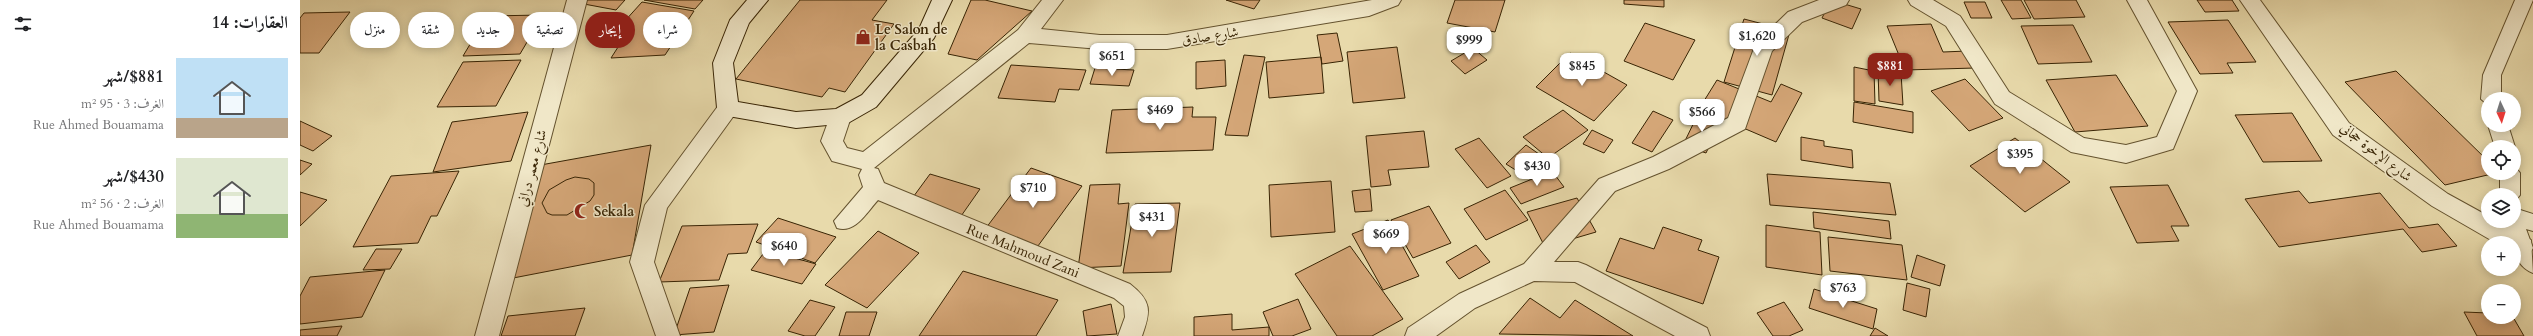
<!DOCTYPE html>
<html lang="ar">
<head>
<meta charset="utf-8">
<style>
  :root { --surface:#fff; --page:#f6f6f6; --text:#202124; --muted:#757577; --accent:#8f2418 }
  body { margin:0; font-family:Cardo,Amiri,serif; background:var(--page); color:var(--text); direction:rtl; height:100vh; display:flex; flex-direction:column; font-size:15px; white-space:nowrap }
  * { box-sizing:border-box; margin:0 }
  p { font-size:13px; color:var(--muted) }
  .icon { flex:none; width:22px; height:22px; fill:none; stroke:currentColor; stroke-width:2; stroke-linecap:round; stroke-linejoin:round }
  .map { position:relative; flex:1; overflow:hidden; direction:ltr }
  .side { display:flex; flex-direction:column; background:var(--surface); width:300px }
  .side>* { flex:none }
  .hud { position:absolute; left:12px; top:12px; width:380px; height:36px; direction:rtl; display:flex; gap:8px }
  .needle { width:26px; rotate:176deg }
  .tools { position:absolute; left:2181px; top:92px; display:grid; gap:8px }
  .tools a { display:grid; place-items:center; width:40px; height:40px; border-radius:50%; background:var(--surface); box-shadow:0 2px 10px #0003; font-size:20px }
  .price { position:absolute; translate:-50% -34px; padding:0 9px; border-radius:8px; background:#fff; color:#222; font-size:13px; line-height:26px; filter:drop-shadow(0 1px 2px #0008) }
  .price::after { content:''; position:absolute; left:50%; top:24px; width:12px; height:9px; margin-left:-6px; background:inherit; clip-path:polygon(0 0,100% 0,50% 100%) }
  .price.active { background:var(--accent); color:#fff }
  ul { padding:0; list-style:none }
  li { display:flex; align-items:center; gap:12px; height:100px; padding:0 12px }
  li span { display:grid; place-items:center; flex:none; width:112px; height:80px; border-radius:0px; color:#555 }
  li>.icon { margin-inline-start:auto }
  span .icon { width:48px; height:48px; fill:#fffc; stroke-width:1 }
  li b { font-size:17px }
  h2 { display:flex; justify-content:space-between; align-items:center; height:48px; padding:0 12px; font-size:17px }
  .chip { padding:0 14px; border-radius:18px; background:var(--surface); box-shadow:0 2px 10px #0003; font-size:14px; line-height:36px }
  .chip.active { background:var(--accent); color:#fff }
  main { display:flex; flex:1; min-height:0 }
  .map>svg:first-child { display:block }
  .building { fill:#d5a778; stroke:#382404 }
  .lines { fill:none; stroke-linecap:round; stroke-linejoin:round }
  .lane-casing { stroke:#64522e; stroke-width:2 }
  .street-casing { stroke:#64522e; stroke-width:2 }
  .secondary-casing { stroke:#382404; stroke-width:2 }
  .lane { fill:#f0e7c8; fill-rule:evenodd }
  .street { fill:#f0e7c8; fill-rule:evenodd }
  .secondary { fill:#f0e7c8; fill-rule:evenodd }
  .labels { text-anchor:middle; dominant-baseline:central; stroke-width:3; stroke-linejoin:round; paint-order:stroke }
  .poi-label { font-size:14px; font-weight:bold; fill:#382404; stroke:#f0e7c8; text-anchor:start }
  .street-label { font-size:14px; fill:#382404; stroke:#f0e7c8 }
</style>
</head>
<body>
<main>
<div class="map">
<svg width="2233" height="336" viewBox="0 0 2233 336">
  <rect width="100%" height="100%" fill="#e8daab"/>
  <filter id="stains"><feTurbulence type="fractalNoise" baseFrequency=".005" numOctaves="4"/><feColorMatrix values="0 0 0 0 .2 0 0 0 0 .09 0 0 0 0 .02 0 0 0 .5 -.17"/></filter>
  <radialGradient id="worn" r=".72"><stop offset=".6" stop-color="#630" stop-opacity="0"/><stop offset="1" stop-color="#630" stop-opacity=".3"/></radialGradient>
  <!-- building -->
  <path class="building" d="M288,0H325L316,10L284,4Z
    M344,0H403L395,9Z
    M500,0H587L572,20L594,24L545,92L529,88L522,97L436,79Z
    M671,0H685L732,11L677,60L648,54Z
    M926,0H960L954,9Z
    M1155,0H1205L1195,32L1147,23Z
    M1324,0H1364V7L1324,4Z
    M1531,0L1561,9L1552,29L1522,18Z
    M1701,0H1721L1731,18L1712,19Z
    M1724,0H1776L1785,17L1734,19Z
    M1897,0H1932L1939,11L1905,12Z
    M342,2L394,11L365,55L311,58L320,44H304Z
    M1664,2H1685L1692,18H1671Z
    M50,12L19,53H0V18L4,13Z
    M243,15L220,54L163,56L187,16Z
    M1444,19L1490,31L1472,95L1424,82Z
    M1928,20L1956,62L1927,63L1933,73L1900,74L1868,22Z
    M1345,23L1395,40L1373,80L1324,61Z
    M1631,24L1643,52L1667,51L1675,68L1605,70L1587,26Z
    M1773,25L1792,62L1738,64L1721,26Z
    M1037,33L1043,61L1022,64L1017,35Z
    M1097,47L1105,98L1053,103L1047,52Z
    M1173,48L1187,60L1165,74L1151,61Z
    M1270,53L1327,85L1294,121L1236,87Z
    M944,55L965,57L948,136L925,135Z
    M1021,57L1024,93L969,98L966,62Z
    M221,60L196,106L137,107L163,62Z
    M925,60L926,86L896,89V62Z
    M711,65L786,70L779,90L759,89L755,102L698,98Z
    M1554,67L1574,71L1575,104L1554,101Z
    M795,68L834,70L829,86L790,84Z
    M1578,70L1601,73L1603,105L1579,101Z
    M2096,71L2188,161V173H2196L2145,185L2045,82Z
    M1816,75L1848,126L1775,132L1746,80Z
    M1665,79L1703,118L1669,131L1631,91Z
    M1417,80L1471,102L1481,84L1502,93L1476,142L1399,109Z
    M1554,102L1613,112V133L1553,122Z
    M893,107L892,117H916L913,150L806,153L812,110Z
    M1263,110L1288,130L1248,158L1223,137Z
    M1353,111L1373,120L1352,152L1332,143Z
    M228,112L211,161L133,172L152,122Z
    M1992,113L2022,161L1963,162L1935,115Z
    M1398,114L1421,121L1406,153L1383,145Z
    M0,121L32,136L13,151L0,145Z
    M1292,130L1313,140L1304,153L1283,144Z
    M1124,131L1129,167L1088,170L1091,185L1071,187L1066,136Z
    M1501,137L1524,141V146L1552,150L1553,168L1501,160Z
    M1179,138L1211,176L1187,188L1155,149Z
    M1715,138L1770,182L1725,212L1670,166Z
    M351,145L332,255L208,279L235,166Z
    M1226,145L1249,161L1230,179L1206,164Z
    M0,160L12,164L0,175Z
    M731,168L782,186L735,250L683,232Z
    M159,171L137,216H131L118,243L53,247L91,176Z
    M1252,171L1264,187L1221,204L1210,188Z
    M630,174L680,189L659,219L608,204Z
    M1467,174L1590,183L1596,215L1470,205Z
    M275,177L289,179L294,183V195L290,201L267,215H252L247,213L242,203L249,190L266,180Z
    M1031,181L1035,232L971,237L969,185Z
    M820,184L818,204L829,203L821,266L778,268L790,185Z
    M1868,185L1889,226H1871L1879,241L1837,243L1810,187Z
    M1070,189L1072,211L1055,212L1052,191Z
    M1205,190L1228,220L1186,240L1164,209Z
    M1999,191L2009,203L2080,193L2109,228L2138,224L2157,246L2122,252L2103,229L1979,247L1945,199Z
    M0,192L27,200L0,226Z
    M1277,198L1296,232L1245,247L1227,212Z
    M880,203L871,272L823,273L835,204Z
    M1129,206L1151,243L1113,258L1091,220Z
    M1513,212L1589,221L1591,239L1514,228Z
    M478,218L536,237L515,263L456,242Z
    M1088,220L1119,276L1083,290L1052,234Z
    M458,224L447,253L428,254L419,280L359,282L382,226Z
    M1466,225L1520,232L1522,275L1466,267Z
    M1363,227L1402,240L1398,250L1419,257L1403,304L1306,271L1320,238L1354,249Z
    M578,231L619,253L567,308L525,285Z
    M1528,237L1602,245L1607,280L1530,271Z
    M1176,245L1190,262L1159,279L1146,262Z
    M1050,246L1103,319L1072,336H1037L995,274Z
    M76,249H102L90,269L63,270Z
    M466,250L516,264L502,284L451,270Z
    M1617,255L1645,265L1640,286L1611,277Z
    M85,270L62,317L0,324V296L10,277Z
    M663,271L758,300L736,336H619Z
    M1607,283L1630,289L1626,317L1603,310Z
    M429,285L414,332L374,335L390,288Z
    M1514,289L1577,309L1573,329L1509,308Z
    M1230,298L1260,318L1275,300L1333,336L1199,334Z
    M998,299L1011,329L992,336H973L963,312Z
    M510,300L535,307L515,336H505L488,331Z
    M1484,302L1503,330L1489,336H1473L1457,313Z
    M811,304L817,334L787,336L783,311Z
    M285,308L275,336H201L208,316Z
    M546,312H577L569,336H539Z
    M2164,312L2188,313V317H2213L2224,336H2177Z
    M932,314V330L969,327V336H894V317Z
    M42,326L37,336H0V330Z
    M1575,328L1588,336H1570Z"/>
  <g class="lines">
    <defs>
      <path id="lane" d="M2215,0H2233L2201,75V99H2188V105L2181,99L2183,75Z
        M2188,125H2208L2215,147L2214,149L2195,147Z
        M2214,166L2220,173V195L2214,202V195H2200V173H2214Z
        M2214,208L2233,214V231L2226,229L2233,248L2230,253L2223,256L2216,253L2214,243H2211L2202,221H2214Z"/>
      <path id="street" d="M267,0H287L199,336H175Z
        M742,0H763L741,29L800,35H867L1072,0H1101L1098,5L1069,16L867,49H800L729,43L574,168L578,169L584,183L830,284C852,301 851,311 842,336H818L825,317L824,306L814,298L578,200C567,212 555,234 537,228L534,221L563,187L559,175L562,169L532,161L521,141L532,111L540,109L548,111L551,117L543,141L547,148L563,152L718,30Z
        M1519,0H1549L1546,5L1502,22L1472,51L1445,129L1369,169L1315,191L1254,262H1278L1286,265L1407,328L1410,336H1375L1275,282L1234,281L1175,308L1136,336H1105L1108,328L1159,294L1224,264L1299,179L1353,157L1428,118L1456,43L1488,12Z
        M1608,0H1633L1660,16L1709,92L1784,138L1826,145L1857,137L1877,91L1827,0H1847L1897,91L1873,149L1826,163L1771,152L1695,104L1646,26L1611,5Z
        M1940,0H1960L2049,123L2148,194L2188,216V221H2197L2231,240L2233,273C2220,268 2214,256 2214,243H2196L2132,206L2033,135Z
        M428,100L435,102L439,108L435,114L367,208L354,262L380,336H356L330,262L345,205L421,102Z"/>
      <path id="secondary" d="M447,0H468L449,23L433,63L438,102L496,112L536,109L562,95L619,29L632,0H652L634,38L576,107L548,123L496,128L428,116L421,114L417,108L413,63L430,20Z"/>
    </defs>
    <!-- lane casing -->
    <use href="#lane" class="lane-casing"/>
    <!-- street casing -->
    <use href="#street" class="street-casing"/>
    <!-- secondary casing -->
    <use href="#secondary" class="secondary-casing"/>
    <!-- lane -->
    <use href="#lane" class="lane"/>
    <!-- street -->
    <use href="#street" class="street"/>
    <!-- secondary -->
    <use href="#secondary" class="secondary"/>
  </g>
  <!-- icons -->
  <defs>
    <symbol id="shop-bare" viewBox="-9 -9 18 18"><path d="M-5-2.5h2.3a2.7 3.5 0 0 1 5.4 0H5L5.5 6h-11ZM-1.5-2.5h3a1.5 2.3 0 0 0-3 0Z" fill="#8f2418" stroke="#f0e7c8" stroke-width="2.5" paint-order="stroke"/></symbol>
    <symbol id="mosque-bare" viewBox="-9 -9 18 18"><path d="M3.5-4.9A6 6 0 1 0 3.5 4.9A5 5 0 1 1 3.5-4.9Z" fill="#8f2418" stroke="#f0e7c8" stroke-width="2.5" paint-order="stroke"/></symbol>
  </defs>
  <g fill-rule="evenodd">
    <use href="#shop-bare" x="552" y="26" width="22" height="22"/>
    <use href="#mosque-bare" x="271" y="200" width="22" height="22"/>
  </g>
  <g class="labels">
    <!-- poi labels -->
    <g class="poi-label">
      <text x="575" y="29">Le Salon de<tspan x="575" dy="16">la Casbah</tspan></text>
      <text x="294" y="211">Sekala</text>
    </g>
    <!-- street labels -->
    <g class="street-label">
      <text transform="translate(910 36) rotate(-9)">شارع صادق</text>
      <text transform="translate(2076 152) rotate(38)">شارع الإخوة حجاني</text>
      <text transform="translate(232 168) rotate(-75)">شارع معمر دراني</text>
      <text transform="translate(723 251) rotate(22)">Rue Mahmoud Zani</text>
    </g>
  </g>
  <rect width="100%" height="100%" filter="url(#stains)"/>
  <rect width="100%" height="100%" fill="url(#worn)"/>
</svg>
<div class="tools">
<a><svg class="needle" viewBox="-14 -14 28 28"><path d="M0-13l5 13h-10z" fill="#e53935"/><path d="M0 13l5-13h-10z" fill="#757577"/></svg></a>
<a><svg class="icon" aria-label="locate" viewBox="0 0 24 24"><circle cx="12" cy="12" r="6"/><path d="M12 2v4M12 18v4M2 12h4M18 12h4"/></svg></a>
<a><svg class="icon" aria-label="layers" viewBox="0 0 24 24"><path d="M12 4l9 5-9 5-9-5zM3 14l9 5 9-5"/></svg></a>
<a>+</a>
<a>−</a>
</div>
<b class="price" style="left:1457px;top:57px">$1,620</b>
<b class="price" style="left:1169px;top:61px">$999</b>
<b class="price" style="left:812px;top:77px">$651</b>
<b class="price" style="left:1282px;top:87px">$845</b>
<b class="price active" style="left:1590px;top:87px">$881</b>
<b class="price" style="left:860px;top:131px">$469</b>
<b class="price" style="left:1402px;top:133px">$566</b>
<b class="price" style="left:1720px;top:175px">$395</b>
<b class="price" style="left:1237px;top:187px">$430</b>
<b class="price" style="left:733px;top:209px">$710</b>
<b class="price" style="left:852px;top:238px">$431</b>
<b class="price" style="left:1086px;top:255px">$669</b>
<b class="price" style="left:484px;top:267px">$640</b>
<b class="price" style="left:1543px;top:309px">$763</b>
<div class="hud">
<a class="chip">شراء</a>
<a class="chip active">إيجار</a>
<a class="chip">تصفية</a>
<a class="chip">جديد</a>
<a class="chip">شقة</a>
<a class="chip">منزل</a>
</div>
</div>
<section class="side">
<h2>العقارات: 14<svg class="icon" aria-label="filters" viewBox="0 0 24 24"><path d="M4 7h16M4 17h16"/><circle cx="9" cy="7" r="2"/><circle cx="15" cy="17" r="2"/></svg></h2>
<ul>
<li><span style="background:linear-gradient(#bfe0f5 75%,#b9a48a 0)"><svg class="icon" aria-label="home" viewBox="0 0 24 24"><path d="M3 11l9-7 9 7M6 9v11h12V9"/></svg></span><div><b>$881/شهر</b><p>الغرف: 3 · 95 m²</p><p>Rue Ahmed Bouamama</p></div></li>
<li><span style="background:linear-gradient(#dfe7d0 70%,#8fb573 0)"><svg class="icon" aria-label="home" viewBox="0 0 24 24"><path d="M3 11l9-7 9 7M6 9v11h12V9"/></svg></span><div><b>$430/شهر</b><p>الغرف: 2 · 56 m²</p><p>Rue Ahmed Bouamama</p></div></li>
</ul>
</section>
</main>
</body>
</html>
